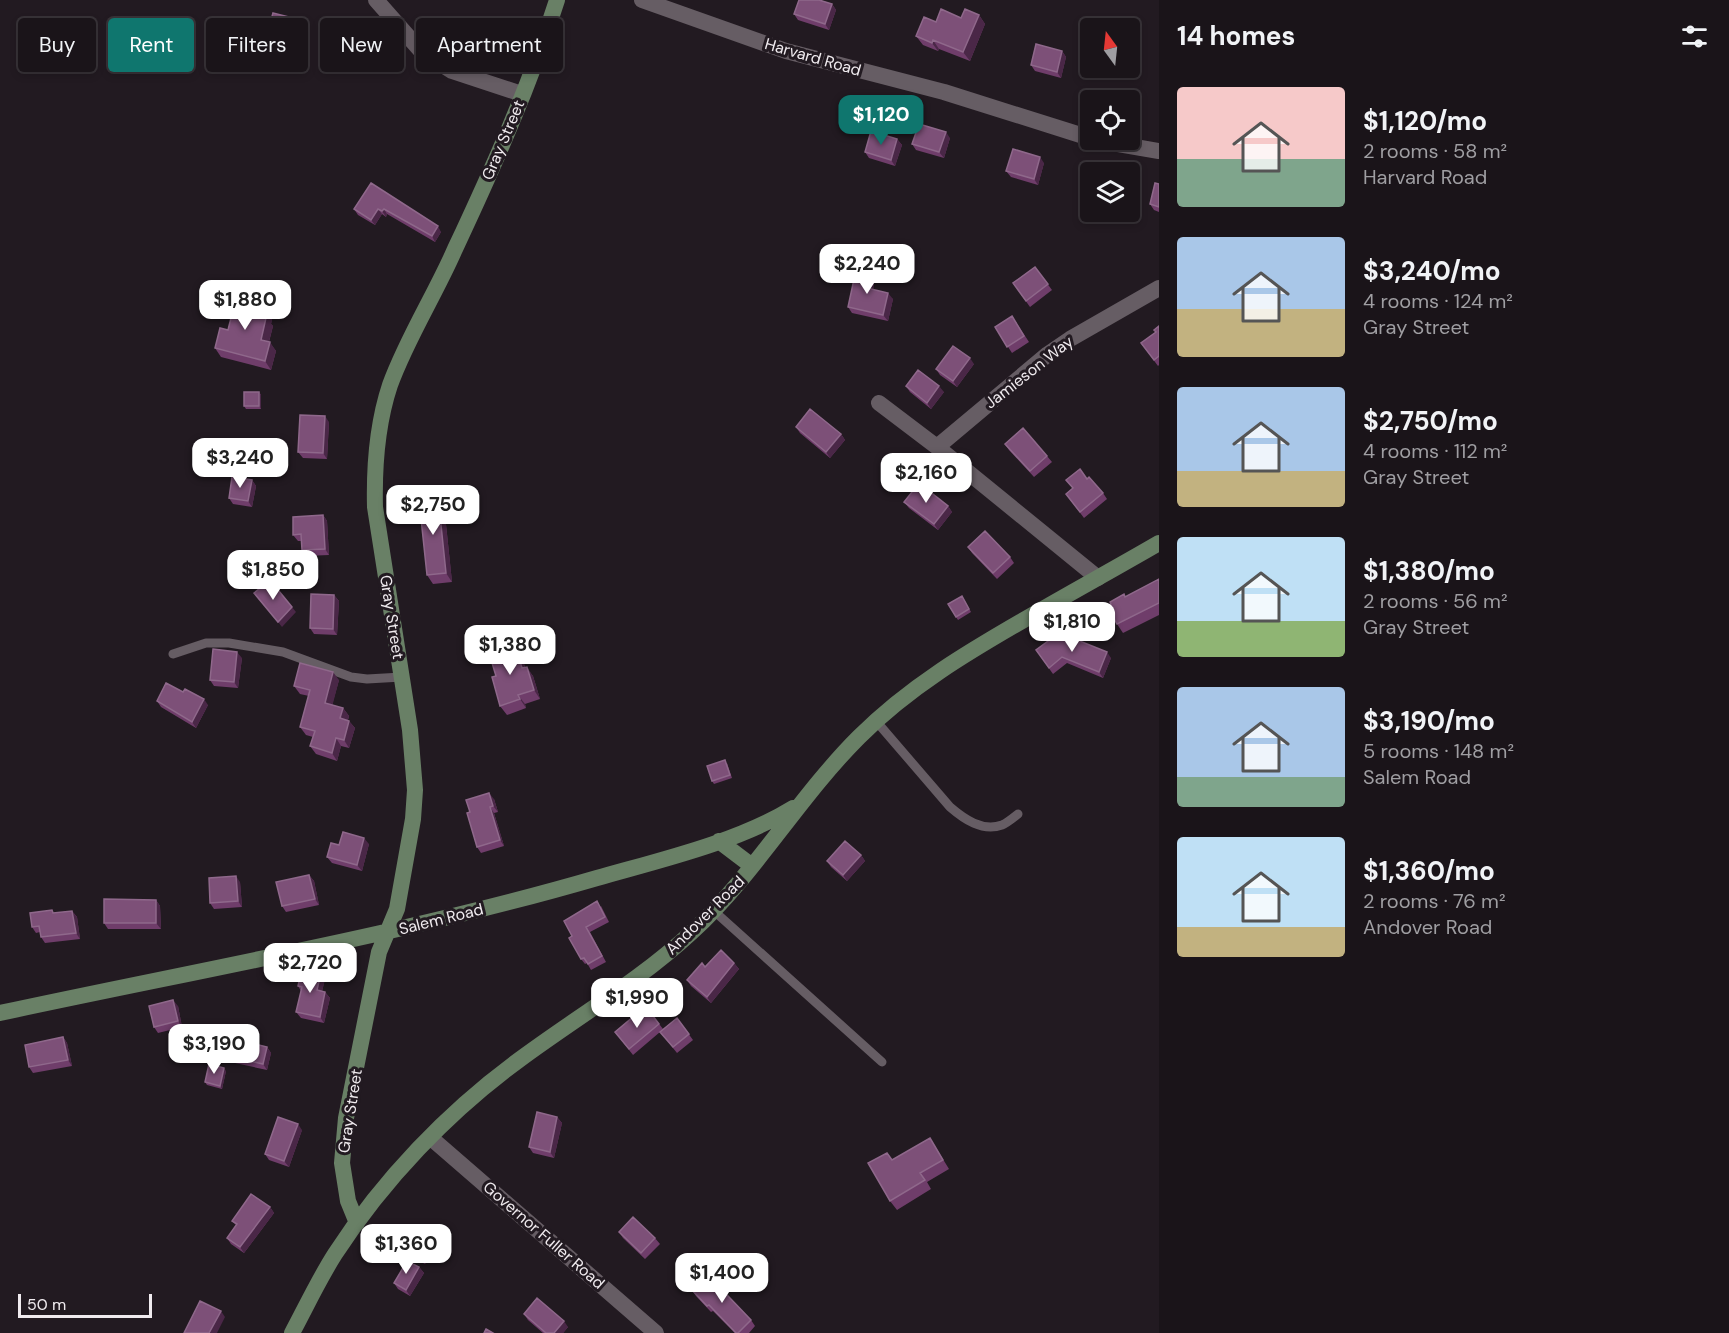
<!DOCTYPE html>
<html lang="en">
<head>
<meta charset="utf-8">
<style>
  :root { --surface:#1a1419; --page:#272126; --text:#f1f3f6; --muted:#9f9ea2; --line:#383338; --accent:#0f766e }
  body { margin:0; font-family:"DM Sans",sans-serif; background:var(--page); color:var(--text); height:100vh; display:flex; flex-direction:column; font-size:22px; white-space:nowrap }
  * { box-sizing:border-box; margin:0 }
  p { font-size:20px; color:var(--muted) }
  .icon { flex:none; width:33px; height:33px; fill:none; stroke:currentColor; stroke-width:2; stroke-linecap:round; stroke-linejoin:round }
  .map { position:relative; flex:1; overflow:hidden }
  .side { display:flex; flex-direction:column; background:var(--surface); width:570px }
  .side>* { flex:none }
  .guide { position:absolute; left:18px; top:18px; width:570px; height:54px; display:flex; gap:12px }
  .needle { width:39px; rotate:345deg }
  .controls { position:absolute; left:1080px; top:18px; display:grid; gap:12px }
  .controls a { display:grid; place-items:center; width:60px; height:60px; border-radius:6px; background:var(--surface); box-shadow:0 3px 9px #0003,0 0 0 2px var(--line); font-size:30px }
  .scale { position:absolute; left:18px; bottom:15px; width:134px; box-sizing:border-box; padding-left:6px; border:3px solid #f0ebef; border-top:0; font-size:16px; line-height:21px; white-space:nowrap; color:#f0ebef; -webkit-text-stroke:4px #221a21; paint-order:stroke }
  .price { position:absolute; translate:-50% -51px; padding:0 14px; border-radius:12px; background:#fff; color:#222; font-size:20px; line-height:39px; filter:drop-shadow(0 2px 3px #0008) }
  .price::after { content:''; position:absolute; left:50%; top:36px; width:18px; height:14px; margin-left:-9px; background:inherit; clip-path:polygon(0 0,100% 0,50% 100%) }
  .price.current { background:var(--accent); color:#fff }
  ul { padding:0; list-style:none }
  li { display:flex; align-items:center; gap:18px; height:150px; padding:0 18px }
  li span { display:grid; place-items:center; flex:none; width:168px; height:120px; border-radius:6px; color:#555 }
  li>.icon { margin-inline-start:auto }
  span .icon { width:72px; height:72px; fill:#fffc; stroke-width:1 }
  li b { font-size:26px }
  h2 { display:flex; justify-content:space-between; align-items:center; height:72px; padding:0 18px; font-size:26px }
  .chip { padding:0 21px; border-radius:6px; background:var(--surface); box-shadow:0 3px 9px #0003,0 0 0 2px var(--line); font-size:21px; line-height:54px }
  .chip.current { background:var(--accent); color:#fff }
  main { display:flex; flex:1; min-height:0 }
  .map>svg:first-child { display:block }
  .lines { fill:none; stroke-linecap:round; stroke-linejoin:round }
  .service { stroke:#665d64; stroke-width:9 }
  .minor { stroke:#665d64; stroke-width:16 }
  .secondary { stroke:#698066; stroke-width:16 }
  .wall { fill:#6f3d6a }
  .shaded-wall { fill:#4a2747 }
  .building { fill:#7d5078; stroke:#8f688b; stroke-width:1.5 }
  .labels { text-anchor:middle; dominant-baseline:central; stroke-width:6; stroke-linejoin:round; paint-order:stroke }
  .street-label { font-size:16px; fill:#f0ebef; stroke:#221a21 }
</style>
</head>
<body>
<main>
<div class="map">
<svg width="1159" height="1333" viewBox="0 0 1159 1333">
  <rect width="100%" height="100%" fill="#221a21"/>
  <g class="lines">
    <!-- service -->
    <path class="service" d="M173,654L206,643H229L283,652L351,677L367,679L402,677
      M876,721L950,807C964,819 982,832 1002,825C1007,823 1013,818 1018,814
      M714,911L882,1062"/>
    <!-- minor -->
    <path class="minor" d="M376,0L421,51L452,71L522,94
      M642,0L786,51L944,92L1090,138
      M1095,140L1159,151
      M879,403L937,447L1098,578
      M937,447L1048,354L1070,339L1159,288
      M431,1138L656,1333"/>
    <!-- secondary -->
    <path class="secondary" d="M719,841L752,866
      M0,1013C199,970 401,935 597,878C660,860 738,842 793,808
      M357,1223L348,1201L342,1163L346,1118L379,952L397,909L413,819L415,790L410,730L375,507C374,466 377,424 390,385C407,338 435,295 455,249C493,168 530,85 557,0
      M292,1333C306,1307 319,1279 335,1254C383,1180 448,1112 519,1060C577,1017 639,981 692,932C755,874 798,798 859,737C909,687 968,652 1029,617C1072,592 1116,568 1159,543"/>
  </g>
  <!-- wall -->
  <path class="wall" d="M820,0L832,4L836,10L829,30L798,20L794,14Z
    M979,15L985,24L970,61L939,49L938,51L923,45L916,36L936,22Z
    M301,25L295,47L271,40L267,34Z
    M1062,51L1066,57L1061,78L1035,71L1031,65Z
    M950,138L944,158L916,150L912,144Z
    M897,139L902,145L895,166L869,158L865,152Z
    M1044,163L1038,185L1011,177L1006,171Z
    M371,183L441,232L435,242L387,214L386,217L382,214L375,225L358,215L354,209Z
    M1159,184V212L1154,210L1150,204Z
    M1035,267L1052,290L1030,307L1013,283Z
    M871,273L875,279L873,290L893,299L888,321L852,313L848,307Z
    M273,315L271,324L273,326L269,342L276,351L271,370L221,357L215,348L228,330Z
    M1016,322L1029,342L1012,353L995,327Z
    M1159,326V365L1158,366L1141,343L1156,332Z
    M974,364L957,387L940,375L936,369Z
    M906,386L944,392L931,409L910,392Z
    M259,392L261,395V409H246L244,406Z
    M329,422L327,459L303,458L298,452Z
    M796,427L841,434L845,440L830,458L800,433Z
    M1005,444L1047,456L1052,462L1034,477L1009,450Z
    M252,480L256,486L252,507L233,504L229,498Z
    M1103,493L1107,499L1084,518L1066,494Z
    M904,502L948,506L952,512L938,530L909,508Z
    M444,505L452,582L433,584L427,575Z
    M323,515L327,521L329,555L306,556L302,550L301,541H298L293,535Z
    M968,547L1010,557L1014,563L997,579L972,553Z
    M1159,579V615L1123,633L1117,624L1125,597Z
    M334,595L339,601L337,635L314,634L310,628Z
    M962,596L971,612L958,620L956,617Z
    M1067,644L1111,658L1103,678L1067,663L1053,674L1036,650Z
    M521,654L525,667L533,676L540,699L525,704L526,708L507,715L500,706L496,676Z
    M242,658L238,688L214,686L210,680Z
    M339,680L332,705L343,708L349,716L348,720L355,728L349,748L341,746L337,761L316,754L310,746L313,737L306,735L300,727L309,696L300,694L294,686Z
    M157,701L208,705L196,728L161,707Z
    M727,763L732,778L714,784L712,781Z
    M494,799L498,812L494,813L504,846L481,853L477,847L470,812Z
    M369,844L362,871L332,863L327,857L339,845Z
    M861,855L865,861L847,881L831,867L827,861Z
    M309,875L314,881L319,905L286,912L282,906Z
    M240,882L242,907L214,909L210,903Z
    M156,900L160,906L161,929H108L104,923Z
    M601,906L609,922L590,932L606,962L591,970L587,963L585,964L581,959L572,936Z
    M72,911L77,917L80,939L45,943L41,937L40,932L36,933L32,927L54,913Z
    M734,963L739,969L711,1003L691,986L687,980L705,967Z
    M321,973L325,979L322,991L325,992L330,998L324,1023L301,1018L296,1012L301,991L298,986Z
    M178,1006L182,1027L158,1033L154,1027Z
    M650,1012L663,1029L677,1018L693,1040L677,1053L660,1032L633,1055L615,1032L645,1016Z
    M63,1037L67,1043L72,1066L33,1073L29,1067Z
    M267,1047L271,1053L267,1070L235,1063L231,1057Z
    M226,1071L222,1089L207,1085L205,1082Z
    M557,1117L562,1123L554,1158L533,1153L529,1147Z
    M302,1130L289,1167L269,1160L265,1154Z
    M930,1138L949,1169L927,1182L931,1189L897,1210L890,1201L887,1153L892,1160Z
    M270,1207L274,1213L244,1253L231,1244L227,1238L236,1225L232,1221Z
    M619,1232L655,1238L660,1244L645,1259L623,1238Z
    M400,1247L435,1248L425,1264L404,1253Z
    M419,1267L424,1273L410,1296L398,1289L394,1283Z
    M692,1290L751,1320L755,1326L749,1333H735L713,1311L711,1312L696,1296Z
    M524,1314L568,1327L563,1333H543L528,1320Z"/>
  <!-- shaded-wall -->
  <path class="shaded-wall" d="M832,4L836,10L829,30L825,24Z
    M979,15L985,24L970,61L963,52Z
    M297,19L301,25L295,47L291,41Z
    M933,40L939,49L938,51L932,43Z
    M1062,51L1066,57L1061,78L1057,72Z
    M946,132L950,138L944,158L939,152Z
    M897,139L902,145L895,166L891,160Z
    M1040,157L1044,163L1038,185L1034,179Z
    M378,209L382,214L375,225L371,220Z
    M384,209L387,214L386,217L382,211Z
    M438,226L441,232L435,242L432,236Z
    M871,273L875,279L872,294L867,288Z
    M888,293L893,299L888,321L883,315Z
    M267,306L273,315L271,324L273,326L267,349L261,340L264,317Z
    M270,342L276,351L271,370L265,361Z
    M970,358L974,364L957,387L953,381Z
    M939,386L944,392L931,409L927,403Z
    M259,392L261,395V409L259,406Z
    M325,416L329,422L327,459L323,453Z
    M841,434L845,440L830,458L826,452Z
    M252,480L256,486L252,507L248,501Z
    M438,496L444,505L452,582L446,573Z
    M948,506L952,512L938,530L934,524Z
    M323,515L327,521L329,555L325,549Z
    M334,595L339,601L337,635L333,629Z
    M292,607L296,612L282,627L278,622Z
    M515,645L521,654L528,677L522,668Z
    M237,652L242,658L238,688L234,682Z
    M1107,652L1111,658L1103,678L1099,672Z
    M527,667L533,676L540,699L534,690Z
    M333,672L339,680L331,711L325,703Z
    M518,695L525,704L526,708L520,699Z
    M204,699L208,705L196,728L192,722Z
    M343,708L349,716L346,726L340,718Z
    M349,721L355,728L349,748L344,740Z
    M336,738L341,746L337,761L332,753Z
    M489,793L494,799L498,812L493,806Z
    M490,807L494,813L504,846L500,840Z
    M364,838L369,844L362,871L357,865Z
    M861,855L865,861L847,881L843,875Z
    M309,875L314,881L319,905L315,899Z
    M236,876L240,882L242,907L238,901Z
    M156,900L160,906L161,929L156,923Z
    M72,911L77,917L80,939L76,933Z
    M734,963L739,969L711,1003L707,997Z
    M321,973L325,979L321,996L317,990Z
    M325,992L330,998L324,1023L320,1017Z
    M173,1000L178,1006L182,1027L178,1021Z
    M63,1037L67,1043L72,1066L68,1060Z
    M267,1047L271,1053L267,1070L263,1064Z
    M224,1068L226,1071L222,1089L220,1086Z
    M557,1117L562,1123L554,1158L550,1152Z
    M298,1124L302,1130L289,1167L284,1161Z
    M270,1207L274,1213L244,1253L240,1247Z
    M430,1242L435,1248L425,1264L421,1258Z
    M419,1267L424,1273L410,1296L406,1290Z
    M221,1311L225,1317L217,1333H209Z
    M564,1321L568,1327L563,1333H554Z"/>
  <!-- building -->
  <path class="building" d="M799,0H819L832,4L825,24L794,14Z
    M941,9L961,18L965,9L979,15L963,52L933,40L932,43L916,36L924,17L936,22Z
    M273,13L297,19L291,41L267,34Z
    M1036,44L1062,51L1057,72L1031,65Z
    M919,124L946,132L939,152L912,144Z
    M871,131L897,139L891,160L865,152Z
    M1013,149L1040,157L1034,179L1006,171Z
    M371,183L438,226L432,236L384,209L382,211L378,209L371,220L354,209Z
    M1155,183L1159,184V207L1150,204Z
    M1035,267L1048,284L1026,301L1013,283Z
    M856,270L871,273L867,288L888,293L883,315L848,307Z
    M236,298L267,306L264,317L266,318L261,340L270,342L265,361L215,348L220,328L228,330Z
    M1012,316L1024,336L1007,347L995,327Z
    M1159,326V356L1154,360L1141,343L1156,332L1154,330Z
    M953,346L970,358L953,381L936,369Z
    M918,370L939,386L927,403L906,386Z
    M244,392H259V406H244Z
    M810,409L841,434L826,452L796,427Z
    M300,415L325,416L323,453L298,452Z
    M1023,428L1047,456L1030,471L1005,444Z
    M1080,469L1087,479L1089,477L1103,493L1080,512L1066,494L1073,488L1066,480Z
    M232,477L252,480L248,501L229,498Z
    M919,483L948,506L934,524L904,502Z
    M438,496L446,573L427,575L420,509H423L422,498Z
    M323,515L325,549L302,550L301,534L293,535V517Z
    M985,531L1010,557L993,573L968,547Z
    M1159,579V603L1117,624L1107,606L1111,604L1110,602L1124,594L1125,597Z
    M270,580L292,607L278,622L254,593Z
    M311,594L334,595L333,629L310,628Z
    M962,596L969,609L956,617L948,604Z
    M1059,633L1067,644L1075,639L1107,652L1099,672L1062,657L1049,668L1036,650Z
    M515,645L522,668L527,667L534,690L518,695L520,699L500,706L492,677L496,676L489,653Z
    M213,649L237,652L234,682L210,680Z
    M300,663L333,672L325,703L343,708L340,718L349,721L344,740L336,738L332,753L310,746L315,731L300,727L310,690L294,686Z
    M166,683L183,692L185,689L204,699L192,722L157,701Z
    M725,760L730,775L712,781L707,766Z
    M489,793L493,806L490,807L500,840L477,847L467,813L470,812L466,800Z
    M343,832L364,838L357,865L327,857L331,843L339,845Z
    M845,841L861,855L843,875L827,861Z
    M309,875L315,899L282,906L276,882Z
    M236,876L238,901L210,903L209,878Z
    M104,899L156,900V923H104Z
    M597,901L605,917L586,927L602,956L588,964L584,958L581,959L569,938L572,936L564,921Z
    M52,910L53,913L72,911L76,933L41,937L39,926L32,927L30,913Z
    M721,950L734,963L707,997L687,980L702,963L705,967Z
    M302,968L321,973L317,990L325,992L320,1017L296,1012L302,987L298,986Z
    M173,1000L178,1021L154,1027L149,1006Z
    M640,1011L645,1016L650,1012L659,1024L629,1049L615,1032Z
    M677,1018L689,1034L673,1047L660,1032Z
    M63,1037L68,1060L29,1067L25,1045Z
    M235,1039L267,1047L263,1064L231,1057Z
    M209,1064L224,1068L220,1086L205,1082Z
    M537,1112L557,1117L550,1152L529,1147Z
    M278,1117L298,1124L284,1161L265,1154Z
    M930,1138L943,1160L920,1173L925,1180L890,1201L868,1163L887,1153L892,1160Z
    M251,1194L270,1207L240,1247L227,1238L237,1224L232,1221Z
    M633,1217L655,1238L641,1253L619,1232Z
    M410,1230L430,1242L421,1258L400,1247Z
    M407,1261L419,1267L406,1290L394,1283Z
    M708,1275L751,1320L738,1333H736L709,1305L707,1306L692,1290Z
    M537,1298L564,1321L554,1333H546L524,1314Z
    M200,1301L221,1311L209,1333H184Z
    M486,1329L493,1333H484Z"/>
  <g class="labels">
    <!-- street labels -->
    <g class="street-label">
      <text transform="translate(813 57) rotate(16)">Harvard Road</text>
      <text transform="translate(503 140) rotate(-67)">Gray Street</text>
      <text transform="translate(1029 372) rotate(-38)">Jamieson Way</text>
      <text transform="translate(392 617) rotate(81)">Gray Street</text>
      <text transform="translate(705 915) rotate(-45)">Andover Road</text>
      <text transform="translate(441 919) rotate(-14)">Salem Road</text>
      <text transform="translate(350 1111) rotate(-81)">Gray Street</text>
      <text transform="translate(544 1235) rotate(41)">Governor Fuller Road</text>
    </g>
  </g>
</svg>
<div class="controls">
<a><svg class="needle" viewBox="-14 -14 28 28"><path d="M0-13l5 13h-10z" fill="#e53935"/><path d="M0 13l5-13h-10z" fill="#9f9ea2"/></svg></a>
<a><svg class="icon" aria-label="locate" viewBox="0 0 24 24"><circle cx="12" cy="12" r="6"/><path d="M12 2v4M12 18v4M2 12h4M18 12h4"/></svg></a>
<a><svg class="icon" aria-label="layers" viewBox="0 0 24 24"><path d="M12 4l9 5-9 5-9-5zM3 14l9 5 9-5"/></svg></a>
</div>
<div class="scale">50 m</div>
<b class="price current" style="left:881px;top:146px">$1,120</b>
<b class="price" style="left:867px;top:295px">$2,240</b>
<b class="price" style="left:245px;top:331px">$1,880</b>
<b class="price" style="left:240px;top:489px">$3,240</b>
<b class="price" style="left:926px;top:504px">$2,160</b>
<b class="price" style="left:433px;top:536px">$2,750</b>
<b class="price" style="left:273px;top:601px">$1,850</b>
<b class="price" style="left:1072px;top:653px">$1,810</b>
<b class="price" style="left:510px;top:676px">$1,380</b>
<b class="price" style="left:310px;top:994px">$2,720</b>
<b class="price" style="left:637px;top:1029px">$1,990</b>
<b class="price" style="left:214px;top:1075px">$3,190</b>
<b class="price" style="left:406px;top:1275px">$1,360</b>
<b class="price" style="left:722px;top:1304px">$1,400</b>
<div class="guide">
<a class="chip">Buy</a>
<a class="chip current">Rent</a>
<a class="chip">Filters</a>
<a class="chip">New</a>
<a class="chip">Apartment</a>
</div>
</div>
<section class="side">
<h2>14 homes<svg class="icon" aria-label="filters" viewBox="0 0 24 24"><path d="M4 7h16M4 17h16"/><circle cx="9" cy="7" r="2"/><circle cx="15" cy="17" r="2"/></svg></h2>
<ul>
<li><span style="background:linear-gradient(#f6c9c9 60%,#7fa58c 0)"><svg class="icon" aria-label="home" viewBox="0 0 24 24"><path d="M3 11l9-7 9 7M6 9v11h12V9"/></svg></span><div><b>$1,120/mo</b><p>2 rooms · 58 m²</p><p>Harvard Road</p></div></li>
<li><span style="background:linear-gradient(#a9c7e8 60%,#c2b280 0)"><svg class="icon" aria-label="home" viewBox="0 0 24 24"><path d="M3 11l9-7 9 7M6 9v11h12V9"/></svg></span><div><b>$3,240/mo</b><p>4 rooms · 124 m²</p><p>Gray Street</p></div></li>
<li><span style="background:linear-gradient(#a9c7e8 70%,#c2b280 0)"><svg class="icon" aria-label="home" viewBox="0 0 24 24"><path d="M3 11l9-7 9 7M6 9v11h12V9"/></svg></span><div><b>$2,750/mo</b><p>4 rooms · 112 m²</p><p>Gray Street</p></div></li>
<li><span style="background:linear-gradient(#bfe0f5 70%,#8fb573 0)"><svg class="icon" aria-label="home" viewBox="0 0 24 24"><path d="M3 11l9-7 9 7M6 9v11h12V9"/></svg></span><div><b>$1,380/mo</b><p>2 rooms · 56 m²</p><p>Gray Street</p></div></li>
<li><span style="background:linear-gradient(#a9c7e8 75%,#7fa58c 0)"><svg class="icon" aria-label="home" viewBox="0 0 24 24"><path d="M3 11l9-7 9 7M6 9v11h12V9"/></svg></span><div><b>$3,190/mo</b><p>5 rooms · 148 m²</p><p>Salem Road</p></div></li>
<li><span style="background:linear-gradient(#bfe0f5 75%,#c2b280 0)"><svg class="icon" aria-label="home" viewBox="0 0 24 24"><path d="M3 11l9-7 9 7M6 9v11h12V9"/></svg></span><div><b>$1,360/mo</b><p>2 rooms · 76 m²</p><p>Andover Road</p></div></li>
</ul>
</section>
</main>
</body>
</html>
